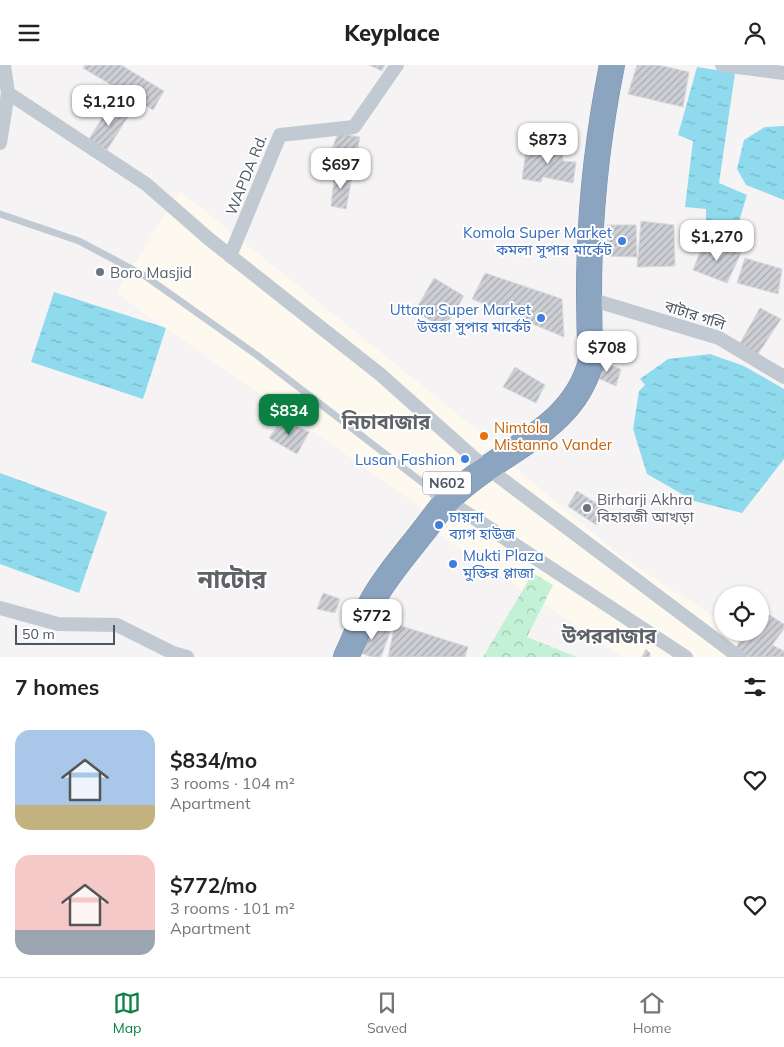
<!DOCTYPE html>
<html lang="en">
<head>
<meta charset="utf-8">
<style>
  :root { --surface:#fff; --page:#f2f2f2; --text:#222; --muted:#767676; --line:#e0e0e0; --accent:#0b8043 }
  body { margin:0; font-family:Mulish,"Noto Sans Bengali",sans-serif; background:var(--page); color:var(--text); height:100vh; display:flex; flex-direction:column; font-size:19px; white-space:nowrap }
  * { box-sizing:border-box; margin:0 }
  p { font-size:16px; color:var(--muted) }
  .icon { flex:none; width:28px; height:28px; fill:none; stroke:currentColor; stroke-width:2; stroke-linecap:round; stroke-linejoin:round }
  .map { position:relative; height:592px; overflow:hidden }
  .side { display:flex; flex-direction:column; background:var(--surface); flex:1 }
  .side>* { flex:none }
  .fabs { position:absolute; left:714px; top:521px; display:grid; gap:10px }
  .fabs a { display:grid; place-items:center; width:55px; height:55px; border-radius:50%; background:var(--surface); box-shadow:0 1px 4px #0004; font-size:25px }
  .scale { position:absolute; left:15px; bottom:12px; width:100px; box-sizing:border-box; padding-left:5px; border:2px solid #4a5661; border-top:0; font-size:14px; line-height:18px; white-space:nowrap; color:#4a5661; -webkit-text-stroke:4px #fff; paint-order:stroke }
  .price { position:absolute; translate:-50% -42px; padding:0 11px; border-radius:10px; background:#fff; color:#222; font-size:16px; line-height:32px; filter:drop-shadow(0 1px 2px #0008) }
  .price::after { content:''; position:absolute; left:50%; top:30px; width:15px; height:11px; margin-left:-8px; background:inherit; clip-path:polygon(0 0,100% 0,50% 100%) }
  .price.selected { background:var(--accent); color:#fff }
  ul { padding:0; list-style:none }
  li { display:flex; align-items:center; gap:15px; height:125px; padding:0 15px }
  li span { display:grid; place-items:center; flex:none; width:140px; height:100px; border-radius:15px; color:#555 }
  li>.icon { margin-inline-start:auto }
  span .icon { width:60px; height:60px; fill:#fffc; stroke-width:1 }
  li b { font-size:21px }
  h2 { display:flex; justify-content:space-between; align-items:center; height:60px; padding:0 15px; font-size:21px }
  header { display:flex; justify-content:space-between; align-items:center; height:65px; padding:0 15px; background:var(--surface); font-size:22px; font-weight:800 }
  .tab-bar { display:flex; justify-content:space-around; align-items:center; height:70px; border-top:1px solid var(--line); background:var(--surface); font-size:14px; color:var(--muted) }
  .tab-bar a { display:grid; justify-items:center; gap:2px }
  .tab-bar .selected { color:var(--accent) }
  .map>svg:first-child { display:block }
  .commercial { fill:#fdf9ef }
  .forest { fill:url(#forest-crowns) }
  .water { fill:url(#water-ripples) }
  .building { fill:url(#building-hatch); stroke:#d7d9de }
  .lines { fill:none; stroke-linecap:round; stroke-linejoin:round }
  .highway-casing { stroke:#7690ad; stroke-width:26 }
  .lane { stroke:#c1cad2; stroke-width:7 }
  .street { stroke:#c1cad2; stroke-width:14 }
  .highway { stroke:#8ba5c1; stroke-width:25 }
  .shop-dot { fill:#3f7fe0; stroke:#fff; stroke-width:2 }
  .worship-dot { fill:#6b7280; stroke:#fff; stroke-width:2 }
  .food-dot { fill:#e8710a; stroke:#fff; stroke-width:2 }
  .labels { text-anchor:middle; dominant-baseline:central; stroke-width:4; stroke-linejoin:round; paint-order:stroke }
  .shield { fill:#fff; stroke:#808990; stroke-width:1 }
  .shield-label { font-size:14px; font-weight:bold; fill:#4a5661 }
  .street-label { font-size:15px; fill:#4a5661; stroke:#fff }
  .shop-label { font-size:15px; fill:#366cbe; stroke:#fff; text-anchor:end }
  .worship-label { font-size:15px; fill:#5b616d; stroke:#fff; text-anchor:start }
  .food-label { font-size:15px; fill:#c56008; stroke:#fff; text-anchor:start }
  .district-label { font-size:20px; font-weight:bold; fill:#5f6368; stroke:#fff }
  .town-label { font-size:25px; font-weight:bold; fill:#5f6368; stroke:#fff }
</style>
</head>
<body>
<header><svg class="icon" aria-label="menu" viewBox="0 0 24 24"><path d="M4 6h16M4 12h16M4 18h16"/></svg>Keyplace<svg class="icon" aria-label="person" viewBox="0 0 24 24"><circle cx="12" cy="8" r="4"/><path d="M4 21q1-7 8-7t8 7"/></svg></header>
<div class="map">
<svg width="784" height="592" viewBox="0 0 784 592">
  <defs>
    <pattern id="forest-crowns" width="20" height="18" patternUnits="userSpaceOnUse" patternTransform="scale(1.25)"><rect width="20" height="18" fill="#c3f1d5"/><path d="M2 6a3 3 0 1 1 6 0M12 15a3 3 0 1 1 6 0" fill="none" stroke="#a0c6b0"/></pattern>
    <pattern id="water-ripples" width="26" height="14" patternUnits="userSpaceOnUse" patternTransform="scale(1.25)"><rect width="26" height="14" fill="#90daee"/><path d="M2 4q2-2 4 0t4 0M15 11q2-2 4 0t4 0" fill="none" stroke="#78b4c4"/></pattern>
    <pattern id="building-hatch" width="6" height="6" patternUnits="userSpaceOnUse" patternTransform="scale(1.25)"><rect width="6" height="6" fill="#cdcfd5"/><path d="M-1 1l2-2M0 6l6-6M5 7l2-2" fill="none" stroke="#a8abb0"/></pattern>
  </defs>
  <rect width="100%" height="100%" fill="#f5f3f3"/>
  <!-- commercial -->
  <path class="commercial" d="M180,126L496,380L487,384L423,444L116,228Z
    M503,392L618,489L722,557V568H739L777,592H623L427,462Z"/>
  <!-- forest -->
  <path class="forest" d="M533,508L553,520L527,572L577,592H483Z"/>
  <!-- water -->
  <path class="water" d="M697,2L735,8L719,118L747,130L737,163L706,158V144L685,142L693,76L678,70Z
    M784,61V135L746,120L737,104L744,75L765,62Z
    M54,227L166,263L143,334L31,297Z
    M710,289L744,301L784,324V394L742,448L694,436L647,409L633,364L639,326L645,320L640,314L668,294Z
    M0,408L107,447L79,528L0,499Z"/>
  <!-- building -->
  <path class="building" d="M85,0H121L164,26L153,45L83,3Z
    M369,0H385L382,6Z
    M637,0H658L689,7L683,42L628,29Z
    M111,39L129,50L107,85L89,74Z
    M338,68L360,72L353,107L325,103Z
    M562,80L563,96L576,97L573,118L543,112L541,117L522,114L526,86L540,88L542,81Z
    M335,105L352,112L346,144L331,141Z
    M641,156L674,160L675,201L637,202Z
    M607,160H636L637,192L608,191Z
    M704,177L741,188L727,218L693,205Z
    M745,193L782,204L778,229L737,218Z
    M485,208L562,234L564,272L472,234Z
    M434,213L464,231L444,264L415,246Z
    M760,243L781,254L756,292L739,280Z
    M599,296L621,304L616,321L591,310Z
    M515,302L545,320L536,338L503,322Z
    M282,354L309,367L297,389L269,373Z
    M577,426L607,445L596,460L568,441Z
    M323,528L340,534L335,548L317,544Z
    M760,544L784,559V564L763,592H747L736,583L743,568H760Z
    M365,557L390,567L381,592H372L355,586Z
    M395,559L468,582L465,592H388Z
    M772,580L784,586V592H763Z
    M646,584L650,588V592H642Z"/>
  <g class="lines">
    <defs>
      <path id="highway" d="M346,592C354,575 361,557 370,540C383,515 404,491 421,469C430,458 438,446 447,436C495,386 573,368 591,296C585,194 592,99 612,0"/>
    </defs>
    <!-- highway casing -->
    <use href="#highway" class="highway-casing"/>
    <!-- lane -->
    <path class="lane" d="M0,149L79,176L145,211L258,291L436,428"/>
    <!-- street -->
    <path class="street" d="M722,0L784,8
      M8,28L146,119L209,174L381,310L474,393L739,592
      M0,78L8,28L4,0
      M230,191L280,70L354,62L397,0
      M590,234L719,273L784,312
      M436,428L686,592
      M0,543L58,559L117,560L173,588L187,592"/>
    <!-- highway -->
    <use href="#highway" class="highway"/>
  </g>
  <!-- markers -->
  <g class="shop-dot">
    <circle cx="622" cy="176" r="5"/>
    <circle cx="541" cy="253" r="5"/>
    <circle cx="465" cy="394" r="5"/>
    <circle cx="439" cy="460" r="5"/>
    <circle cx="453" cy="499" r="5"/>
  </g>
  <g class="worship-dot">
    <circle cx="100" cy="207" r="5"/>
    <circle cx="587" cy="443" r="5"/>
  </g>
  <circle class="food-dot" cx="484" cy="371" r="5"/>
  <g class="labels">
    <!-- shield labels -->
    <rect class="shield" x="423" y="406.5" width="48" height="23" rx="4"/>
    <g class="shield-label">
      <text x="447" y="418">N602</text>
    </g>
    <!-- street labels -->
    <g class="street-label">
      <text transform="translate(246 110) rotate(-68)">WAPDA Rd.</text>
      <text transform="translate(695 250) rotate(18)">বাটার গলি</text>
    </g>
    <!-- shop labels -->
    <g class="shop-label">
      <text x="612" y="167">Komola Super Market<tspan x="612" dy="17">কমলা সুপার মার্কেট</tspan></text>
      <text x="531" y="244">Uttara Super Market<tspan x="531" dy="17">উত্তরা সুপার মার্কেট</tspan></text>
      <text x="455" y="394">Lusan Fashion</text>
      <text x="449" y="451" text-anchor="start">চায়না<tspan x="449" dy="17">ব্যাগ হাউজ</tspan></text>
      <text x="463" y="490" text-anchor="start">Mukti Plaza<tspan x="463" dy="17">মুক্তির প্লাজা</tspan></text>
    </g>
    <!-- worship labels -->
    <g class="worship-label">
      <text x="110" y="207">Boro Masjid</text>
      <text x="597" y="434">Birharji Akhra<tspan x="597" dy="17">বিহারজী আখড়া</tspan></text>
    </g>
    <!-- food labels -->
    <g class="food-label">
      <text x="494" y="362">Nimtola<tspan x="494" dy="17">Mistanno Vander</tspan></text>
    </g>
    <!-- district labels -->
    <g class="district-label">
      <text x="386" y="356">নিচাবাজার</text>
      <text x="609" y="570">উপরবাজার</text>
    </g>
    <!-- town labels -->
    <g class="town-label">
      <text x="232" y="513">নাটোর</text>
    </g>
  </g>
</svg>
<div class="fabs">
<a><svg class="icon" aria-label="locate" viewBox="0 0 24 24"><circle cx="12" cy="12" r="6"/><path d="M12 2v4M12 18v4M2 12h4M18 12h4"/></svg></a>
</div>
<div class="scale">50 m</div>
<b class="price" style="left:109px;top:62px">$1,210</b>
<b class="price" style="left:548px;top:100px">$873</b>
<b class="price" style="left:341px;top:125px">$697</b>
<b class="price" style="left:717px;top:197px">$1,270</b>
<b class="price" style="left:607px;top:308px">$708</b>
<b class="price selected" style="left:289px;top:371px">$834</b>
<b class="price" style="left:372px;top:576px">$772</b>
</div>
<section class="side">
<h2>7 homes<svg class="icon" aria-label="filters" viewBox="0 0 24 24"><path d="M4 7h16M4 17h16"/><circle cx="9" cy="7" r="2"/><circle cx="15" cy="17" r="2"/></svg></h2>
<ul>
<li><span style="background:linear-gradient(#a9c7e8 75%,#c2b280 0)"><svg class="icon" aria-label="home" viewBox="0 0 24 24"><path d="M3 11l9-7 9 7M6 9v11h12V9"/></svg></span><div><b>$834/mo</b><p>3 rooms · 104 m²</p><p>Apartment</p></div><svg class="icon" aria-label="heart" viewBox="0 0 24 24"><path d="M12 20l-8-8c-3-5 5-10 8-4 3-6 11-1 8 4z"/></svg></li>
<li><span style="background:linear-gradient(#f6c9c9 75%,#9aa5b1 0)"><svg class="icon" aria-label="home" viewBox="0 0 24 24"><path d="M3 11l9-7 9 7M6 9v11h12V9"/></svg></span><div><b>$772/mo</b><p>3 rooms · 101 m²</p><p>Apartment</p></div><svg class="icon" aria-label="heart" viewBox="0 0 24 24"><path d="M12 20l-8-8c-3-5 5-10 8-4 3-6 11-1 8 4z"/></svg></li>
</ul>
</section>
<nav class="tab-bar">
<a class="selected"><svg class="icon" aria-label="map" viewBox="0 0 24 24"><path d="M3 6l6-2 6 2 6-2v14l-6 2-6-2-6 2zM9 4v14M15 6v14"/></svg>Map</a>
<a><svg class="icon" aria-label="saved" viewBox="0 0 24 24"><path d="M7 4h10v16l-5-4-5 4z"/></svg>Saved</a>
<a><svg class="icon" aria-label="home" viewBox="0 0 24 24"><path d="M3 11l9-7 9 7M6 9v11h12V9"/></svg>Home</a>
</nav>
</body>
</html>
